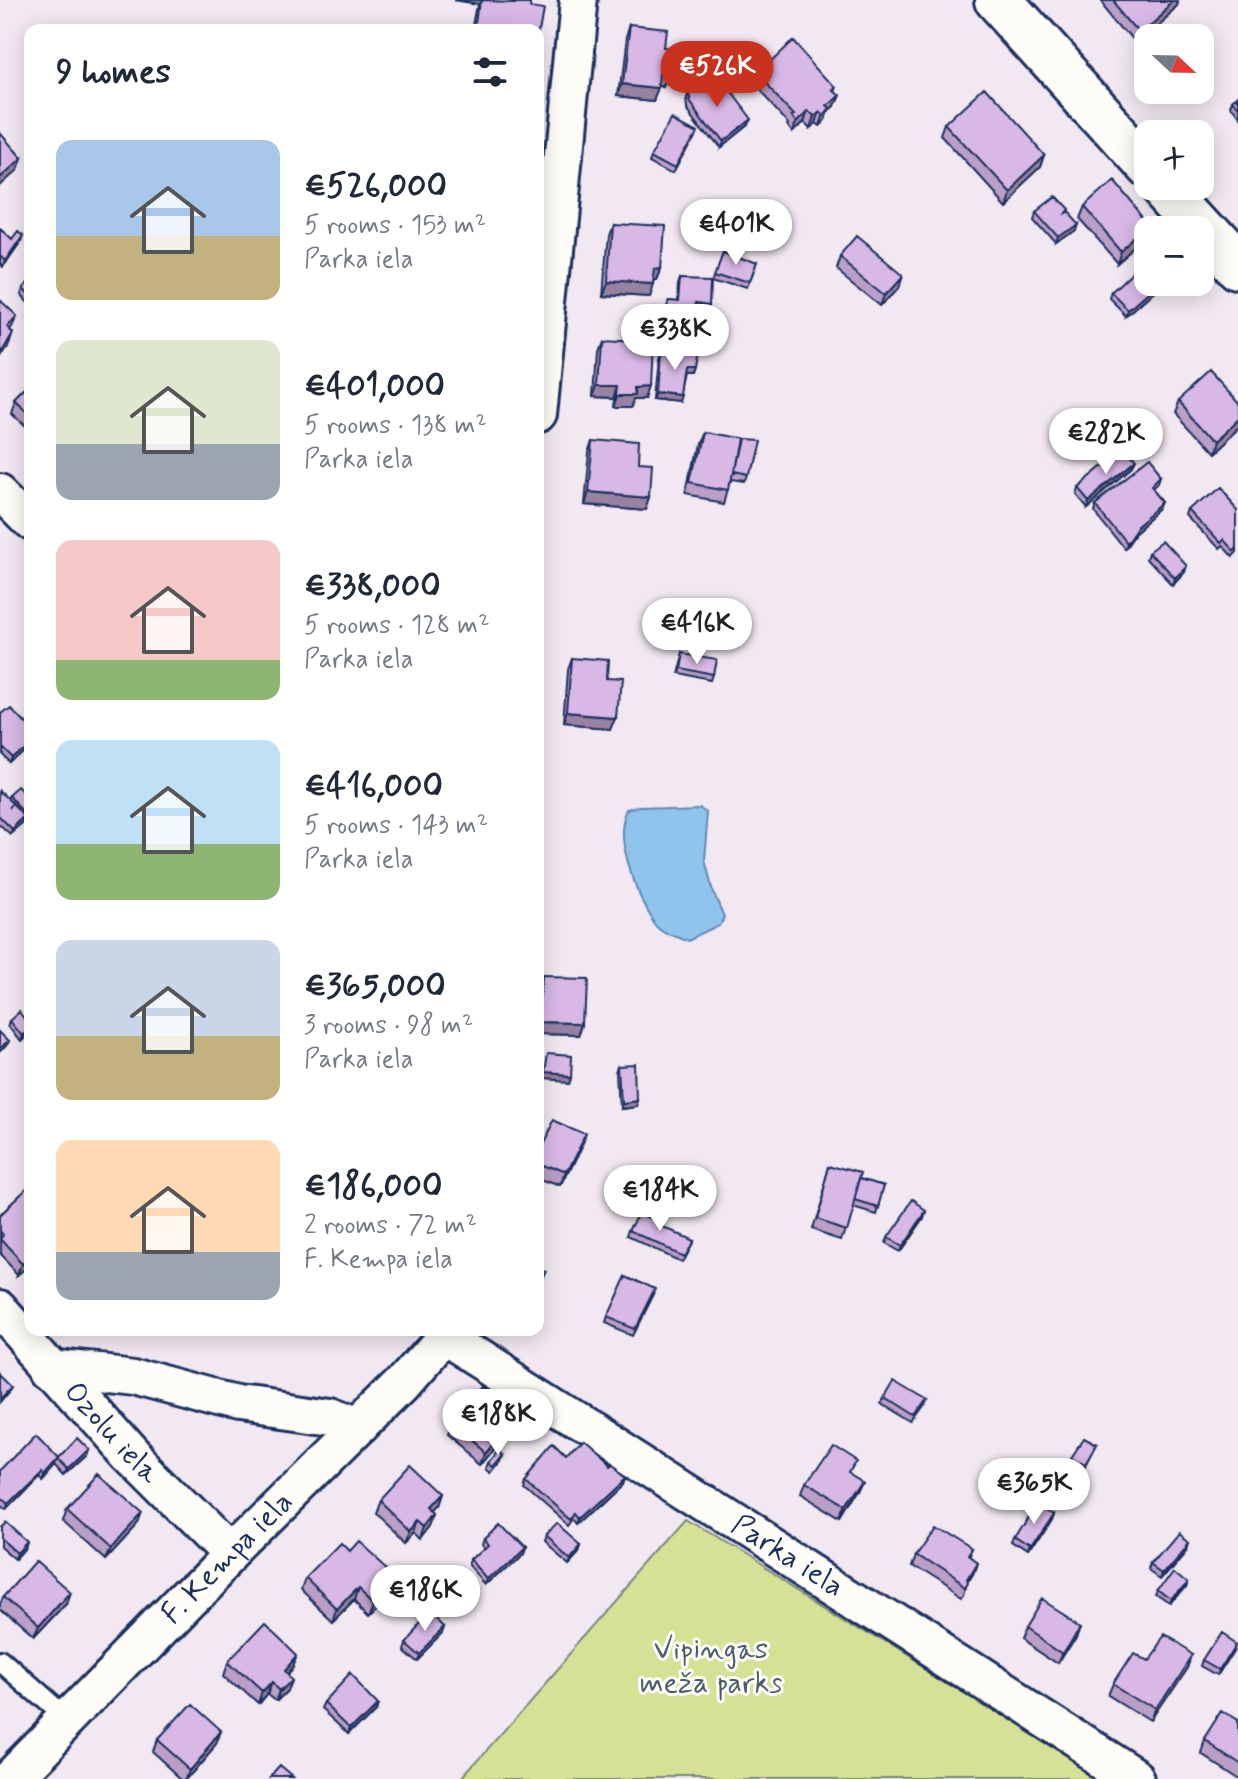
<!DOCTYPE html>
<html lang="en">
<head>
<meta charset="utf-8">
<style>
  :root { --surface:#fff; --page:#f2f2f3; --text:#1f2937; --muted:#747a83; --accent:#c8321e }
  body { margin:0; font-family:Mynerve,sans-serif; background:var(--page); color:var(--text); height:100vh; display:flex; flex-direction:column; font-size:30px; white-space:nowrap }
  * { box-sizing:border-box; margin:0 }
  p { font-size:26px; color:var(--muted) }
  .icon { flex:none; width:44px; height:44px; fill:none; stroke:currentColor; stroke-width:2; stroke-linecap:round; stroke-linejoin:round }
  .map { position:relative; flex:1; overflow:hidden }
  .panel { position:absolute; left:24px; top:24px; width:520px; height:1312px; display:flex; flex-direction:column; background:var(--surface); border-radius:16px; box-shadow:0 4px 20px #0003 }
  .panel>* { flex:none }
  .needle { width:52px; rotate:112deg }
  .tools { position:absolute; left:1134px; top:24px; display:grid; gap:16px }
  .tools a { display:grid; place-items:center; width:80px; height:80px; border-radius:16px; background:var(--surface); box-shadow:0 4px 20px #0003; font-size:40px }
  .price { position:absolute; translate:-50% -68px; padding:0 18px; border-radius:28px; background:#fff; color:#222; font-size:26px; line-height:52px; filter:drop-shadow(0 2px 4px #0008) }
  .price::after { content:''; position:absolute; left:50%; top:48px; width:24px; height:18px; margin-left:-12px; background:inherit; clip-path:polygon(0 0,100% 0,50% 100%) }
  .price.selected { background:var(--accent); color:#fff }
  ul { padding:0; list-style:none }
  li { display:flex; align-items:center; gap:24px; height:200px; padding:0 32px }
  li span { display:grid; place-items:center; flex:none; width:224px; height:160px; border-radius:16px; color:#555 }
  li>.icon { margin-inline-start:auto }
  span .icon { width:96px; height:96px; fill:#fffc; stroke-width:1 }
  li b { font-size:34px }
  h2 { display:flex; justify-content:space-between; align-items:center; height:96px; padding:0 32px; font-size:34px }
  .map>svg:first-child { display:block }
  .green { fill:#d5e295; stroke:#78887a; stroke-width:2 }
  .water { fill:#8fc4ec; stroke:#6188b3; stroke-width:2 }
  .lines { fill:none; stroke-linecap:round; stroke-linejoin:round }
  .service-casing { stroke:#1b2f5e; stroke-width:24 }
  .minor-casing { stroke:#1b2f5e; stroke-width:42 }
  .secondary-casing { stroke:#1b2f5e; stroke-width:50 }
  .service { stroke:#fdfcf7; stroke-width:18 }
  .minor { stroke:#fdfcf7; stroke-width:36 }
  .secondary { stroke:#fdfcf7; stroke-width:44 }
  .wall { fill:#ba9fc6; stroke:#1b2f5e; stroke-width:2 }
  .shaded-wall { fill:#9782a1; stroke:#1b2f5e; stroke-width:2 }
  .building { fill:#d8b9e6; stroke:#1b2f5e; stroke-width:2 }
  .labels { text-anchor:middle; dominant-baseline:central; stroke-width:6; stroke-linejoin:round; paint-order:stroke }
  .street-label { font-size:30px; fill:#1b2f5e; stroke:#fdfcf7 }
  .park-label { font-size:30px; fill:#4a5c6c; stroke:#fdfcf7 }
</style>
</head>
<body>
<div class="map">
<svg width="1238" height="1779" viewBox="0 0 1238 1779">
  <rect width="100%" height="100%" fill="#f2e8f2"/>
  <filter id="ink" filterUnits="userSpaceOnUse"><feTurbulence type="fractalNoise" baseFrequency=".0125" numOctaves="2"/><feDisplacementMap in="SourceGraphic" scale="16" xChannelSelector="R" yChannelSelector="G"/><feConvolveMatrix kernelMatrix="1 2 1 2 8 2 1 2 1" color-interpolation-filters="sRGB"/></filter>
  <g filter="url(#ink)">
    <!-- green -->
    <path class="green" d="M688,1521L1105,1779H461Z"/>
    <!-- water -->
    <path class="water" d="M700,805L708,811L704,861L712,891L722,914L718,923L687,938C676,933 661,929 654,919C636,893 614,839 629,810L640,807Z"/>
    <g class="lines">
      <defs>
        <path id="service" d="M0,1662L67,1721"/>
        <g id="minor">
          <path d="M538,415L578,0"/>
          <path d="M0,492L30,522"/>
          <path id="s1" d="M0,1307L131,1455L230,1554"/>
          <path id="s2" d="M444,1336L1137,1779"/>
          <path d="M51,1367L133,1376L238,1404L330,1417L358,1428"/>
          <path id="s3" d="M10,1779L230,1554L404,1382L444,1336"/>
        </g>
        <path id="secondary" d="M998,0L1148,166
          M1166,186L1238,265"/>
      </defs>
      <!-- service casing -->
      <use href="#service" class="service-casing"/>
      <!-- minor casing -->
      <use href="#minor" class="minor-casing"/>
      <!-- secondary casing -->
      <use href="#secondary" class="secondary-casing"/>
      <!-- service -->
      <use href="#service" class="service"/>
      <!-- minor -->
      <use href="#minor" class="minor"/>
      <!-- secondary -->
      <use href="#secondary" class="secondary"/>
    </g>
    <!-- wall -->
    <path class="wall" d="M455,0L511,1V0H530L529,4L538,30H475L480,4Z
      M1100,0H1180L1179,4L1135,42Z
      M629,28L666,48L677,69L673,81L669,80L666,88L662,86L657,100L618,96L625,40Z
      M756,73L837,86L835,91V107L830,111L827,121L821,127L817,124L811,129L805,123L794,134L789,127L790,125L752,84Z
      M688,91L711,93L745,126L719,147L687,105L686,97Z
      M1238,100V120L1231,110L1233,104Z
      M949,127L1044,155L1040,167L1003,202L945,138Z
      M696,132L676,170L652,157L654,151Z
      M1082,207L1151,226L1149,230H1148L1147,238L1117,264L1077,219Z
      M1034,211L1062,213L1076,225L1074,231L1056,244L1032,217Z
      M610,223L662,267L657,279H654L649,296L601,293L606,234Z
      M0,228L12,239L21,241L3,267L0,264Z
      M723,251L757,264L748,289L713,278Z
      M840,256L899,286L882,305L836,268Z
      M682,276L712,304L710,310L698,308L695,325L664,322L666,305L668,299L679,300L680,282Z
      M30,282V305L21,295L23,289Z
      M1159,287L1126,316L1109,299L1111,293Z
      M602,337L647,398H636L633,406H616L617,397L595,396L598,348Z
      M661,352L695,370L693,376H687L681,403L655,400L659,358Z
      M30,389V431L12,414L16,403Z
      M1178,402H1238V424L1208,452L1173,414Z
      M703,432L746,478L744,484L730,482L724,502L688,495L698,444Z
      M593,440L638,467L651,497L647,509L584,504L589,452Z
      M1131,469L1086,507L1075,494L1077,488Z
      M1161,479L1159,485L1154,490L1165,503L1162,509L1135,532L1124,548L1093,509L1095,503Z
      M1238,510V553L1233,558L1222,546L1219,549L1190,518L1192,512Z
      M1150,551L1184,572L1173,584L1148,557Z
      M679,654L714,678L712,684L673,677Z
      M572,658L607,681L613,729L564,725L568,669Z
      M0,712L30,728L9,764L0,755Z
      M0,791L11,801L12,798L30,799V812L26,816L29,819L27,825L13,837L0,825Z
      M544,977L585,1023L581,1035L538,1034L540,989Z
      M12,1018L30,1020L22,1039L10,1023Z
      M622,1065L638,1104L622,1106L620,1070Z
      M584,1134L560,1187L538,1178V1148Z
      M830,1163L861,1178L884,1185L876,1212L853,1205L842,1240L811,1230Z
      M30,1187V1266L19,1275L0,1255V1215Z
      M922,1216L898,1251L884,1243L886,1237Z
      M633,1231L689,1238L678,1259L631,1237Z
      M653,1295L633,1335L604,1323L606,1317Z
      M885,1398L927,1400L925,1406L913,1423L882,1404Z
      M452,1424L513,1426L482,1464L447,1435Z
      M1097,1444L1084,1469L1070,1461L1072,1455Z
      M89,1450L87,1456L66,1475L56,1464L43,1479L39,1475L6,1509L0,1504V1471Z
      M505,1454L503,1460L494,1471L489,1467L491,1461Z
      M566,1458L623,1481L578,1523L574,1518L569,1525L524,1485L526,1479Z
      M1050,1471L1078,1480L1069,1492L1047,1477Z
      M852,1474L865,1481L860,1492L842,1522L800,1496L804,1485Z
      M443,1496L439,1508L434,1512L437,1515L433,1527L423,1540L416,1533L406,1543L373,1512L378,1500Z
      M67,1509L139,1524L106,1560L63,1521Z
      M1054,1513L1052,1519L1028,1556L1013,1546L1015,1540Z
      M0,1527L27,1542L25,1548L15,1559L0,1546Z
      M544,1536L581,1544L579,1550L567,1563L542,1542Z
      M483,1538L522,1547L520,1553L486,1585L469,1566L471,1560L484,1548L481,1544Z
      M1188,1545L1162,1576L1151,1568L1153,1562Z
      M972,1549L968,1558L976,1563L972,1574L967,1582L964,1595L961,1599L909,1566L913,1554Z
      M347,1551L396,1577L392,1589L368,1613L354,1599L333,1620L301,1590L305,1578Z
      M1189,1579L1187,1585L1169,1606L1156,1597L1158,1591Z
      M3,1597L66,1604L33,1639L0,1610V1605Z
      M1025,1626L1076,1634L1058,1663L1020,1638Z
      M445,1627L443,1633L417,1659L402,1646L404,1640Z
      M1237,1642L1235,1648L1218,1675L1202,1666L1204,1660Z
      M1191,1655L1187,1667L1150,1722L1108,1696L1113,1684L1144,1659Z
      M227,1661L293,1664L287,1672V1688L275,1700L267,1694L258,1705L223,1673Z
      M326,1704L376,1707L349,1734L323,1710Z
      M1238,1723V1777L1201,1753L1205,1741Z
      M157,1740L217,1743L189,1776L183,1779L153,1752Z"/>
    <!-- shaded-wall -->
    <path class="shaded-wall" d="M1174,0H1180L1179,4L1135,42L1139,31Z
      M622,84L662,88L657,100L618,96Z
      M840,95L835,107L830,111L827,121L821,127L828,106Z
      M809,111L805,123L794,134L798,123Z
      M821,112L817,124L811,129L815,117Z
      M748,120L745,126L719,147L721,141Z
      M1044,155L1040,167L1003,202L1007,190Z
      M22,158L18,170L0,186V178Z
      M1076,225L1074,231L1056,244L1058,238Z
      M1151,226L1149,230H1148L1147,238L1117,264L1121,252Z
      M23,235L21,241L3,267L5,261Z
      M662,267L657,279H651L655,268Z
      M903,274L899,286L882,305L886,293Z
      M606,281L653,284L649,296L601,293Z
      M1160,282L1159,287L1126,316L1128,310Z
      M699,302L712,304L710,310L696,308Z
      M17,316L12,327L3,339L7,327Z
      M666,316L697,319L695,325L664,322Z
      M13,333L9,345L0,359L2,352Z
      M687,370H695L693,376H685Z
      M599,385H621L617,397L595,396Z
      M651,386L647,398H636L633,406H616L620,394L638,387Z
      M658,394L683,397L681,403L655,400Z
      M1238,416V424L1208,452L1212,440Z
      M1134,463L1131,469L1086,507L1088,501Z
      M588,492L651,497L647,509L584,504Z
      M1165,503L1162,509L1135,532L1124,548L1126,542L1137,526Z
      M1186,566L1184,572L1173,584L1175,578Z
      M568,713L618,717L613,729L564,725Z
      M30,740V744L9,764L11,758Z
      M29,819L27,825L13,837L15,832Z
      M541,1022L585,1023L581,1035L538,1034Z
      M30,1027V1031L22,1039L24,1033Z
      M10,1040L7,1046L0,1053V1049Z
      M543,1072L570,1074L568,1080L541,1078Z
      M640,1098L638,1104L622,1106L624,1100Z
      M584,1134L580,1145L560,1187L564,1175Z
      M924,1210L922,1216L898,1251L900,1245Z
      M30,1258V1266L19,1275L23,1264Z
      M13,1385L10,1390L0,1402V1398Z
      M518,1414L513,1426L482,1464L486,1452Z
      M89,1450L87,1456L66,1475L69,1469Z
      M58,1458L56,1464L43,1479L45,1473Z
      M42,1470L39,1475L6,1509L8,1503Z
      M625,1475L623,1481L578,1523L580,1517Z
      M865,1481L860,1492L842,1522L846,1510Z
      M443,1496L439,1508L427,1521L431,1509Z
      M143,1513L139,1524L106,1560L111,1549Z
      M1054,1513L1052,1519L1028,1556L1030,1550Z
      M437,1515L433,1527L423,1540L427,1528Z
      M420,1522L416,1533L406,1543L411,1532Z
      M1190,1539L1188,1545L1162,1576L1164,1570Z
      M27,1542L25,1548L15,1559L17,1553Z
      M581,1544L579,1550L567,1563L569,1558Z
      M522,1547L520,1553L486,1585L488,1579Z
      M976,1563L972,1574L964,1587L966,1580Z
      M396,1577L392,1589L368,1613L373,1601Z
      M1189,1579L1187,1585L1169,1606L1171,1601Z
      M358,1587L354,1599L333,1620L337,1609Z
      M70,1592L66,1604L33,1639L38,1628Z
      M1080,1622L1076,1634L1058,1663L1063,1652Z
      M445,1627L443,1633L417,1659L419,1653Z
      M1237,1642L1235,1648L1218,1675L1220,1669Z
      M298,1653L293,1664L280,1680L284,1669Z
      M1191,1655L1187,1667L1150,1722L1155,1710Z
      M291,1677L287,1688L275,1700L279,1689Z
      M272,1682L267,1694L258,1705L262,1693Z
      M378,1701L376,1707L349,1734L351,1728Z
      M221,1732L217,1743L186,1779L190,1769Z"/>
    <!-- building -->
    <path class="building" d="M482,0L513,1V0H530L529,4L543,6L538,34V30H478Z
      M1113,0H1174L1139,31Z
      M397,23L431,30H395Z
      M629,28L668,32L666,48L678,49L677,69H672L670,76L663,74L662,88L622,84Z
      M793,37L837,86L833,89L840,95L828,106L831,109L825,116L821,112L815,117L809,111L798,123L793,116L796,115L756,73Z
      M700,79L711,93L722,86L748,120L721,141L689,99L688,91Z
      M987,92L1044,155L1007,190L949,127Z
      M1238,100V111L1233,104Z
      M675,113L699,126L678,164L654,151Z
      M0,133L22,158L0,178Z
      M1112,180L1151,226L1121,252L1082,207Z
      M1052,197L1064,210L1060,215L1064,212L1076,225L1058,238L1034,211Z
      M610,223L665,226L662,267L655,268L653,284L606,281Z
      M0,228L12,239L18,231L23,235L5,261L0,256Z
      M857,236L903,274L886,293L840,256Z
      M723,251L757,264L750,283L715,272Z
      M1144,262L1148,266V282H1160L1128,310L1111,293Z
      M682,276L713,277L712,304L699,302L697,319L666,316L668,299L680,300Z
      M30,282V296L23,289Z
      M0,300L17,316L7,327L13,333L2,352L0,350Z
      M602,337L653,340L651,386L638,387V394H620L621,385H599Z
      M661,352L698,354L695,370H687L683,397L658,394Z
      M1211,372L1238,402V416L1212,440L1178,402Z
      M30,389V416L16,403Z
      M703,432L738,439L728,490L692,483Z
      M737,439L754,440L746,478L731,475Z
      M593,440L639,444L638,467L653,468L651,497L588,492Z
      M1123,450L1134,463L1088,501L1077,488Z
      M1147,462L1161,479L1152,488L1165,503L1137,526L1126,542L1095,503Z
      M1218,488L1238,510V549L1235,552L1224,540L1221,543L1192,512Z
      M1163,541L1186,566L1175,578L1150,551Z
      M679,654L717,660L714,678L676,671Z
      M572,658L608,661L607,681L621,682L618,717L568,713Z
      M9,705L30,728V740L11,758L0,747V712Z
      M21,790L30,799V808L26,813L12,798Z
      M0,791L16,806L13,811L17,807L29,819L15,832L2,819L0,821Z
      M544,977L587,978L585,1023L541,1022Z
      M22,1009L30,1020V1027L24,1033L12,1018Z
      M0,1030L10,1040L0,1049Z
      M546,1053L571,1055L570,1074L543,1072Z
      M639,1064L640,1098L624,1100L622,1065Z
      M552,1120L584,1134L564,1175L538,1164V1148Z
      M830,1163L863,1172L847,1228L815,1218Z
      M861,1178L884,1185L878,1206L855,1199Z
      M30,1187V1258L23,1264L0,1239L3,1234L0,1230V1215Z
      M911,1201L924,1210L900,1245L886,1237Z
      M642,1212L662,1221L660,1225L689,1238L680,1253L633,1231Z
      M538,1267L544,1269L538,1282Z
      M625,1275L655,1289L635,1329L606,1317Z
      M0,1372L13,1385L0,1398Z
      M895,1381L927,1400L915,1417L885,1398Z
      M483,1386L518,1414L486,1452L452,1424Z
      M36,1433L59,1457L77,1438L89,1450L69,1469L58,1458L45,1473L42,1470L8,1503L0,1496V1471Z
      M1084,1437L1097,1444L1086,1463L1072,1455Z
      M580,1442L607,1466L610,1464L625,1475L580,1517L576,1512L571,1519L526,1479L554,1446L566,1458Z
      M831,1445L856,1461L850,1472L865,1481L846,1510L804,1485Z
      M500,1449L505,1454L496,1465L491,1461Z
      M1058,1459L1080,1474L1071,1486L1050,1471Z
      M410,1465L443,1496L431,1509L437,1515L427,1528L420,1522L411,1532L378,1500Z
      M99,1474L143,1513L111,1549L67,1509Z
      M1038,1502L1054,1513L1030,1550L1015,1540Z
      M5,1522L27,1542L17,1553L0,1538V1527Z
      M498,1523L522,1547L488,1579L471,1560L488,1544L483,1538Z
      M557,1523L581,1544L569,1558L544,1536Z
      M933,1525L972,1549L967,1556L976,1563L966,1580L968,1583L965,1588L913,1554Z
      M1179,1531L1190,1539L1164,1570L1153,1562Z
      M356,1541L396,1577L373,1601L358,1587L337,1609L305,1578L339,1543L347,1551Z
      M35,1561L70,1592L38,1628L3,1597Z
      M1175,1567L1189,1579L1171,1601L1158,1591Z
      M1042,1598L1080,1622L1063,1652L1025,1626Z
      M430,1612L445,1627L419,1653L404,1640Z
      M265,1621L298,1653L284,1669L291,1677L279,1689L272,1682L262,1693L227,1661Z
      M1222,1632L1237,1642L1220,1669L1204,1660Z
      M1160,1637L1191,1655L1155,1710L1113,1684L1133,1653L1144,1659Z
      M353,1675L378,1701L351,1728L326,1704Z
      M190,1704L221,1732L190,1769L157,1740Z
      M1223,1713L1238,1723V1763L1205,1741Z
      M279,1768L292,1779H269Z"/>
  </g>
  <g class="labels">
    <!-- street labels -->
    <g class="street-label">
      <text stroke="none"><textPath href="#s1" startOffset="168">Ozolu iela</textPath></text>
      <text stroke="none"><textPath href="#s2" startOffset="408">Parka iela</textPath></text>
      <text stroke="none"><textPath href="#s3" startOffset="310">F. Kempa iela</textPath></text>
    </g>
    <!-- park labels -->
    <g class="park-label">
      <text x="711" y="1649">Vipingas<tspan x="711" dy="34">meža parks</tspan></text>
    </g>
  </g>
</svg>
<div class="tools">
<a><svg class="needle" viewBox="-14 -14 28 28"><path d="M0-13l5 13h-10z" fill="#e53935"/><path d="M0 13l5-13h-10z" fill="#747a83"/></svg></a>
<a>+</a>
<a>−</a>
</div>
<b class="price selected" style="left:717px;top:109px">€526K</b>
<b class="price" style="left:736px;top:267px">€401K</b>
<b class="price" style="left:675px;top:372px">€338K</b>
<b class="price" style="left:1106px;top:476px">€282K</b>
<b class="price" style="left:697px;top:666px">€416K</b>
<b class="price" style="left:660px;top:1233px">€184K</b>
<b class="price" style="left:498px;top:1457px">€188K</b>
<b class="price" style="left:1034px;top:1526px">€365K</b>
<b class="price" style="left:425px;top:1633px">€186K</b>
<section class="panel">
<h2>9 homes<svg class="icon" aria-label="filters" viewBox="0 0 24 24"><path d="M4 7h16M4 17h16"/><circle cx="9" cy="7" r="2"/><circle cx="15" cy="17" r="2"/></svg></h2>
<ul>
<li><span style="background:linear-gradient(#a9c7e8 60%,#c2b280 0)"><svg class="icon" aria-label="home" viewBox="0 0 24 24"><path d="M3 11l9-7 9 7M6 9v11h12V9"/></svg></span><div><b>€526,000</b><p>5 rooms · 153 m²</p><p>Parka iela</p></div></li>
<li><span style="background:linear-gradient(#dfe7d0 65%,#9aa5b1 0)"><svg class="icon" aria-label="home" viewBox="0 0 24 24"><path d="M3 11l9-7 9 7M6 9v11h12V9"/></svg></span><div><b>€401,000</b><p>5 rooms · 138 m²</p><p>Parka iela</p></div></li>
<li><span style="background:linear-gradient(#f6c9c9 75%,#8fb573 0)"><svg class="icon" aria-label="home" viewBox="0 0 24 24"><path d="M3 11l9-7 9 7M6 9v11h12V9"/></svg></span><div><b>€338,000</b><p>5 rooms · 128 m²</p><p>Parka iela</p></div></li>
<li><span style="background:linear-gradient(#bfe0f5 65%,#8fb573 0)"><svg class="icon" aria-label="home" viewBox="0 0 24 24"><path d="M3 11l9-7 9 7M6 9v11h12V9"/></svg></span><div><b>€416,000</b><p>5 rooms · 143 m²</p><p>Parka iela</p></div></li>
<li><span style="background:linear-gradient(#c9d6e8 60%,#c2b280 0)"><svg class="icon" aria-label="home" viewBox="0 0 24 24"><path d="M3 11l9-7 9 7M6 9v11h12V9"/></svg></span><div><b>€365,000</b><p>3 rooms · 98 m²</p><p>Parka iela</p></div></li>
<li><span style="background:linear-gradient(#ffd9b3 70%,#9aa5b1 0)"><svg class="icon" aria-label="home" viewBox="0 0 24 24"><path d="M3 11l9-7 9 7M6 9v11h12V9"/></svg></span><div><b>€186,000</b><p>2 rooms · 72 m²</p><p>F. Kempa iela</p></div></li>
</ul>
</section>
</div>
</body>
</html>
